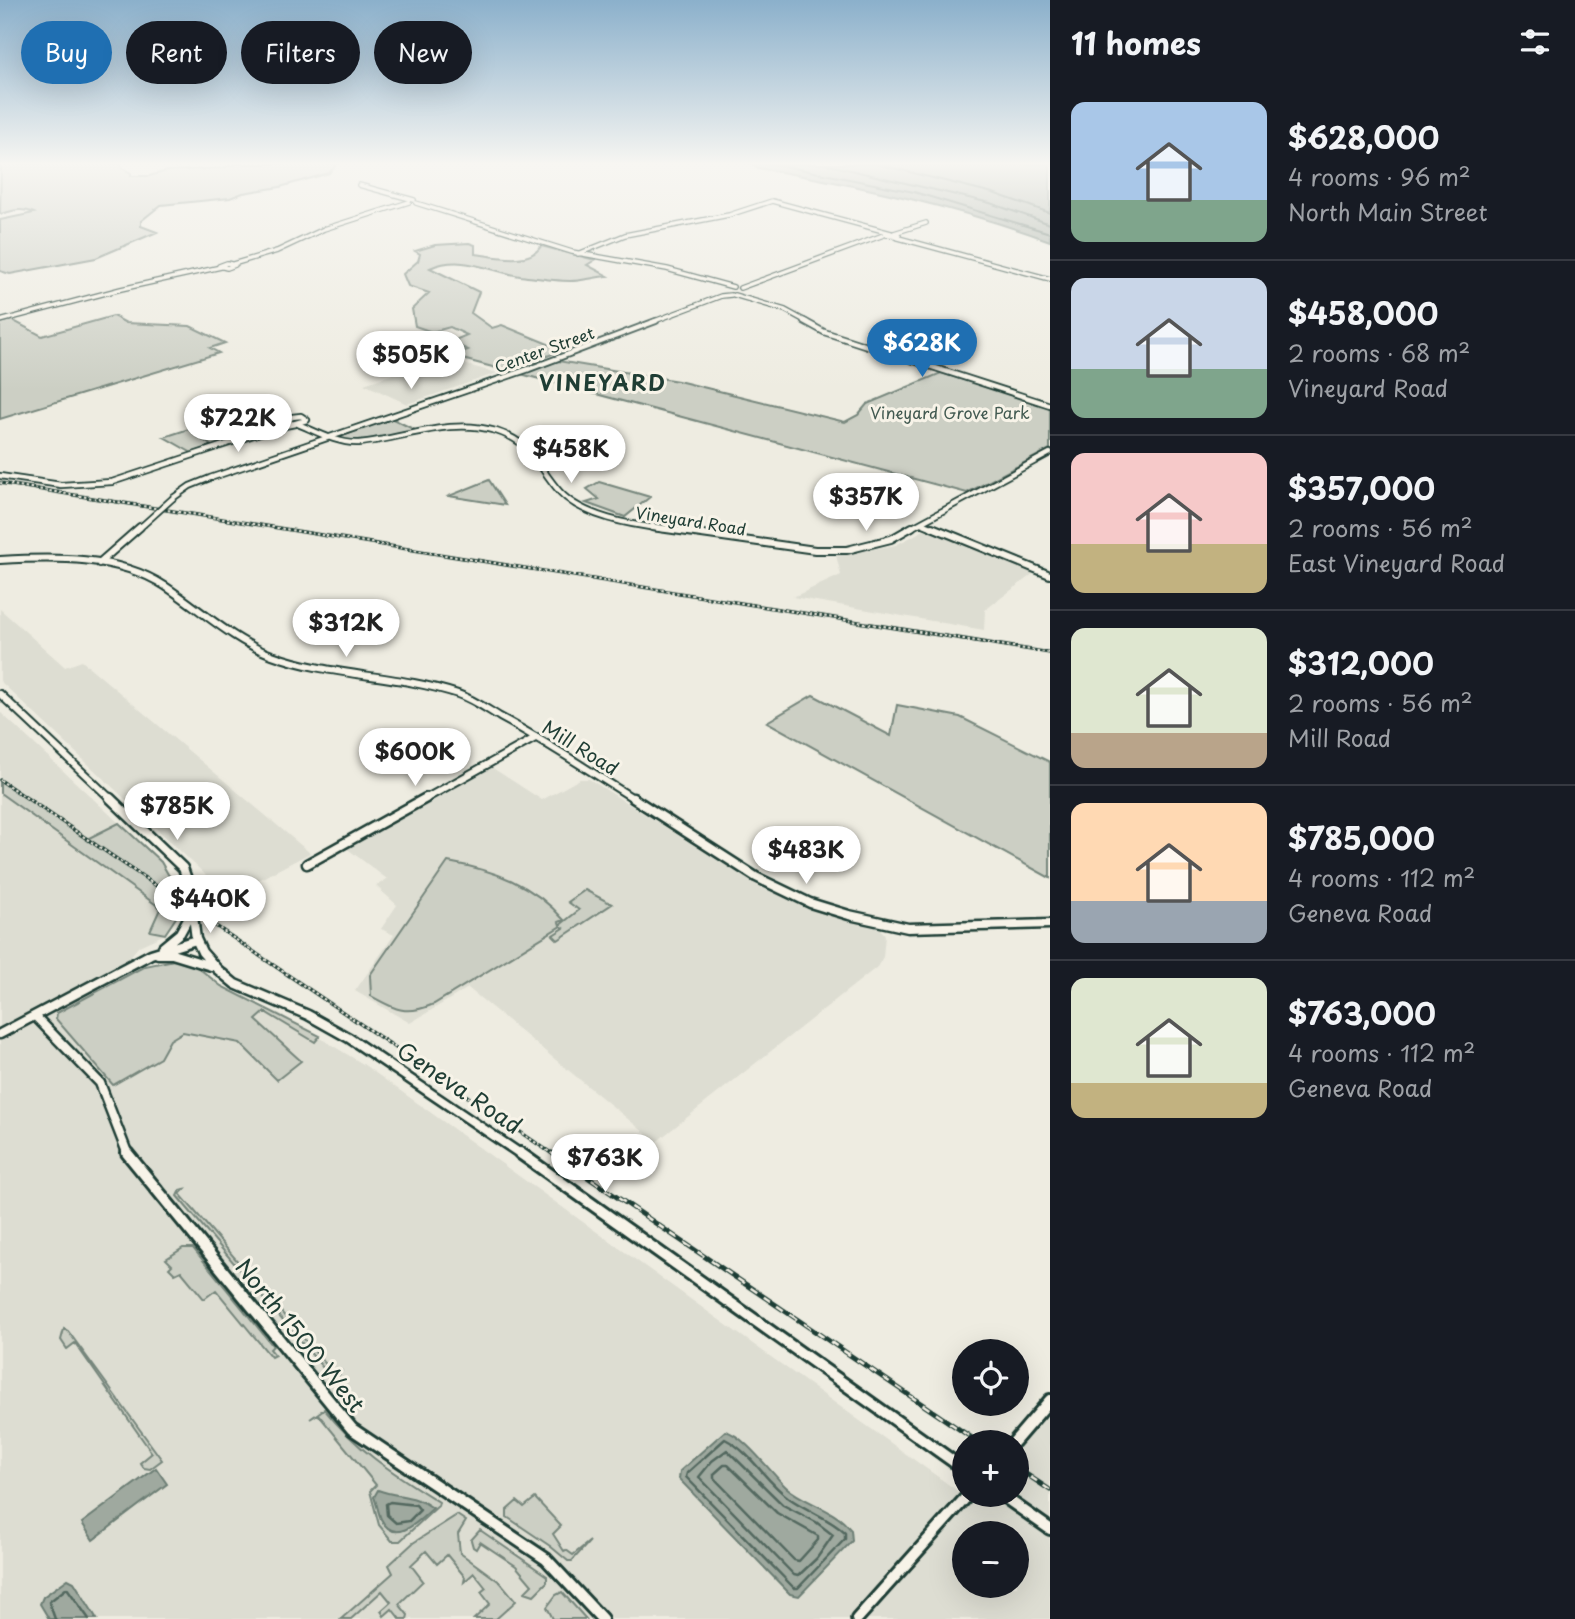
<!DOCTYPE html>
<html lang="en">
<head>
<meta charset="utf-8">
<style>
  :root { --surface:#171b24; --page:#20242c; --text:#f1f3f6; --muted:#9ea1a6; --line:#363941; --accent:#1f6fb2 }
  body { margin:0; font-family:"Playpen Sans",sans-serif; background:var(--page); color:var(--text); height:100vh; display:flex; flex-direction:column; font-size:26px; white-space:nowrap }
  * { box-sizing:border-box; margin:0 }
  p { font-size:23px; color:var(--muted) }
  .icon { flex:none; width:38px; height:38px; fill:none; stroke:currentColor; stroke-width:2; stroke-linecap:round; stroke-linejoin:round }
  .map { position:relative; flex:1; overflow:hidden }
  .sheet { display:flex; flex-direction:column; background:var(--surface); width:525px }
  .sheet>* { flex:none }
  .hud { position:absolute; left:21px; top:21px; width:665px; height:63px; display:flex; gap:14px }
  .buttons { position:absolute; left:952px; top:1339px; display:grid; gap:14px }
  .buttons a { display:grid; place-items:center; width:77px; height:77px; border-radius:50%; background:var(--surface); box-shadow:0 7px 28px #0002; font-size:35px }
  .price { position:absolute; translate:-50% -60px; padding:0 16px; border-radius:24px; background:#fff; color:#222; font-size:23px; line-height:46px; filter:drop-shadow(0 2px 4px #0008) }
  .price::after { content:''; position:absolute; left:50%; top:42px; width:21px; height:16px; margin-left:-10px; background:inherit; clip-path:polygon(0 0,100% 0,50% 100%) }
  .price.on { background:var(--accent); color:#fff }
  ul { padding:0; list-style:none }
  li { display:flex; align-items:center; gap:21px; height:175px; padding:0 21px }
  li+li { border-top:2px solid var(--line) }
  li span { display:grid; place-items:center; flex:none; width:196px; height:140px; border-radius:14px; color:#555 }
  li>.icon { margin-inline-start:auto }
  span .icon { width:84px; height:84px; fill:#fffc; stroke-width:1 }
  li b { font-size:30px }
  h2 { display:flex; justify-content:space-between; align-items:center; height:84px; padding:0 21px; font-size:30px }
  .tag { padding:0 24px; border-radius:32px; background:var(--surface); box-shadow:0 7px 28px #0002; font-size:24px; line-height:63px }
  .tag.on { background:var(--accent); color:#fff }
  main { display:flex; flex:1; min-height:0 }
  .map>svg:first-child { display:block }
  .built { fill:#ddddd2; fill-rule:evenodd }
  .green { fill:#cccfc4; stroke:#76867c; stroke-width:2 }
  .water { fill:#9fa99f; stroke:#6c7e74; stroke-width:2 }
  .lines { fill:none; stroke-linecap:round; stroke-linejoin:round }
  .shore-far1 { stroke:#52685f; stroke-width:2 }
  .shore { stroke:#52685f; stroke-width:2.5 }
  .secondary-far4-casing { stroke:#1f3d34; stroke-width:6 }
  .secondary-far3-casing { stroke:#1f3d34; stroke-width:8 }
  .secondary-far2-casing { stroke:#1f3d34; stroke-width:10 }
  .secondary-far1-casing { stroke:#1f3d34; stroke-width:13 }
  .secondary-casing { stroke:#1f3d34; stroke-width:16 }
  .secondary-far4 { stroke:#f7f3e8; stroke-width:3.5 }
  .secondary-far3 { stroke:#f7f3e8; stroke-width:4.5 }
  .secondary-far2 { stroke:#f7f3e8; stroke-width:6 }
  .secondary-far1 { stroke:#f7f3e8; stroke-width:8 }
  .secondary { stroke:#f7f3e8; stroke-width:10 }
  .rail-far1-casing { stroke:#1f3d34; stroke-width:3.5 }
  .rail-casing { stroke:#1f3d34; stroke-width:5 }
  .rail-far1 { stroke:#f7f3e8; stroke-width:2; stroke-dasharray:2.5; stroke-linecap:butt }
  .rail { stroke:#f7f3e8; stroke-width:2.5; stroke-dasharray:8; stroke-linecap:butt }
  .secondary-bridge-casing { stroke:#1f3d34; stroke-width:8; stroke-linecap:butt }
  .secondary-bridge { stroke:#f7f3e8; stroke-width:4.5 }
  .labels { text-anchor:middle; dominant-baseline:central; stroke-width:6; stroke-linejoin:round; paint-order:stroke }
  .far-street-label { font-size:16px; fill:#1f3d34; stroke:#f7f3e8 }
  .far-park-label { font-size:16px; fill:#425a51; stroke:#f7f3e8 }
  .street-label { font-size:19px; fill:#1f3d34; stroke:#f7f3e8 }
  .far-district-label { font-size:21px; font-weight:bold; letter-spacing:2px; fill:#1f3d34; stroke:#f7f3e8 }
  .near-street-label { font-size:23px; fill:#1f3d34; stroke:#f7f3e8 }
</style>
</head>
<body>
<main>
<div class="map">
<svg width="1050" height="1619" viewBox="0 0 1050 1619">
  <rect width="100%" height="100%" fill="#eeece1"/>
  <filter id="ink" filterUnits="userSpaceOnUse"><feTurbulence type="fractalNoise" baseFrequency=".0143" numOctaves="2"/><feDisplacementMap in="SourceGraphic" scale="14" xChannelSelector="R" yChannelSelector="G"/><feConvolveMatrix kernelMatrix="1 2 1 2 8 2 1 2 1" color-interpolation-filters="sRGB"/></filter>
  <g filter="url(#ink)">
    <!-- built -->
    <path class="built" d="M441,358L497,373L407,404L364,384Z
      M926,529L1034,573L985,610L984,630L793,597L841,575L836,555L896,545Z
      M0,609L65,667L82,661L310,853L228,896L0,681Z
      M0,712L119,823L87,838L121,880L160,908L150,931L165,934L139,946L90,1004L228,991L279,1013L363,1064L966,1497L969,1495L1017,1494V1442L1050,1402V1619H0ZM964,1533H1017V1586H964Z
      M491,767L542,800L580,779H589L760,887L819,912L880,929L885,935L883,957L877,967L656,1142L468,988L410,1023L355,991L394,935L381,929L397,905L376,886L387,879L345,847Z"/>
    <!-- green -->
    <path class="green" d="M1,164H121L122,168L131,173V176H149L167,171L222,168L238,164H337L329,173L280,187L243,193L230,198L161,205L141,221V226L157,232L96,258L10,274L0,271V220L34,213C21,207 12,211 0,214Z
      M469,243L475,245V254C494,256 529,266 541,246L595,260L587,265L608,276C595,277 582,281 570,281C554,281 536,278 520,276C489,271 462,254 430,268L479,292L471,313L492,328L502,325L563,350L511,370H504L451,356L468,350L450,342L467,335L450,327L432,332L415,326L412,309L429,293L408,286L403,274L418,261L420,254L415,251L435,245Z
      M113,316L126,323L190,326L225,343L210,348L219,353L0,419V323L12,320L42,336Z
      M558,361L678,381L845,422L858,415L867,404L941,373L1050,406V449L967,493L521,374Z
      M391,418L417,431L368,442L342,440L340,437Z
      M195,427L204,433L197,436L212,446L192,453L164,437Z
      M489,480L505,505L449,496Z
      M599,482L650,497L625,517L586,503L599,499L587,489Z
      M813,695L891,736L897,705L960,717L1050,762V878L767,722Z
      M0,780L87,839L119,823L161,862L185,904L165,934L150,931L160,909L155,904L0,793Z
      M448,862C494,870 533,884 564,920L559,922L560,925L579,910L568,902L585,890L612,904L558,940L553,935L564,928L561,926L434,1004C406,1016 396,1010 371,996L370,975Z
      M174,960L191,962L221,986L320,1036L315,1042L265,1012L256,1020L301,1061L277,1080L240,1043L183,1032L170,1040L160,1058L113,1085L56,1019L57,1013L145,966Z
      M185,1189L180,1194L335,1375L342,1370L337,1378L330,1376L177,1196L180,1190Z
      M183,1248H193L273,1346L270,1349L275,1355L271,1357L216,1290L204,1299L181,1271L175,1274L169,1268L172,1265L166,1259Z
      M64,1329L68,1331L162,1460L150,1469L144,1468L140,1463L152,1453L75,1343L67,1349L61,1340Z
      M324,1409C360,1453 392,1472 439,1502L438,1506L400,1541H392L379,1525L370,1491L376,1485L318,1414L310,1419Z
      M535,1498L561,1526L553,1534L564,1551L566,1550L573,1555L590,1541L572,1561H568L550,1546L507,1517V1510L517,1501L524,1507Z
      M457,1515L466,1521L458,1534L460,1553L501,1583L516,1601L496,1619H474L490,1604L481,1592L486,1588L474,1573L464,1582L465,1577L447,1555L437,1564L426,1551L411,1565L423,1581L399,1604L408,1615L407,1619H400L392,1609L384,1616L381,1611L391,1602L382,1591L351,1619H341L393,1573L389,1565L413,1543Z
      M480,1530L547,1576V1582L534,1595L525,1592L532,1585L516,1566L480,1542L476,1549L473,1547L471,1540Z
      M562,1592L586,1619H553L547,1607L556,1595Z"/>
    <!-- water -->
    <path class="water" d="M752,164H1050V241C955,206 857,185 758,168Z
      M725,1431C744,1435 771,1473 786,1487C805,1504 834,1508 851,1530L852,1541L799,1596L790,1594L679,1479L680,1471Z
      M156,1468L167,1484L93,1540L82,1523Z
      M378,1490C400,1498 413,1494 433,1508C420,1520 395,1547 381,1519C378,1512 377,1504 374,1497Z
      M68,1579L74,1582L97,1619H49L40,1604L43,1597Z"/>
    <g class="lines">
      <!-- shore-far1 -->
      <path class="shore-far1" d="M774,164L914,192L1050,233
        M825,164L990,203L1050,224
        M877,164L993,193L1050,213"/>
      <!-- shore -->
      <path class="shore" d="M725,1439C752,1453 765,1481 789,1498C807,1511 828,1517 845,1533V1539L798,1588H794L686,1477L687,1473Z
        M727,1450L783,1505L816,1522L833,1535L817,1558L798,1576L794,1575L699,1477L712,1461Z
        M724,1465H728L777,1513L818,1536V1540L799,1561L794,1560L714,1478V1474Z
        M390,1502L416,1505L420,1510L409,1521L396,1523L387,1515L386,1504Z
        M55,1619L49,1602L67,1588L89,1619"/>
      <defs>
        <path id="secondary-far4" d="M359,185L414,200
          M416,203L572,252L667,269L733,287
          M894,233L926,223
          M895,237L1050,279
          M578,254L625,235L729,215L772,201L891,233
          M227,263L235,265L227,268L219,266Z
          M233,264L277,251L324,229L409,202
          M740,288L889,233L899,235H887
          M734,295L785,310L807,322
          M0,321L121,289L221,267
          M652,322L721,296L731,295"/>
        <path id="secondary-far3" d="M804,321L824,332L1050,405
          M301,416L307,420L292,424L288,421L292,417Z
          M298,424C317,432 338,444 359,443C405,439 449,417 496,431C534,443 536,465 560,492C583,517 632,525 664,529
          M0,476L61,485L112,482L275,428L295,424
          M173,498L190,486L210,478L529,369L656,321
          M921,523L936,529
          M138,529L143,525
          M909,529L1050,453"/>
        <path id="secondary-far2" d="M652,527L815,550H847L891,539L912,527
          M932,527L1050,575
          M0,560C54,557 118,555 165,586C200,609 232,640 272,655C332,677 397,674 458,694C473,699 487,709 500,717C547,742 591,772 636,800
          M99,563L140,527
          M0,694L112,800
          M423,800L537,737"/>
        <path id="secondary-far1" d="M110,798L183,868L189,885L196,939L202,952L217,969L235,984L308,1015L349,1038L522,1155
          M633,798L756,877L810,903L849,915L908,928L1050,924
          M307,864L426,798
          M163,947L180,933L192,911
          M158,954H172L211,966
          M35,1016L100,1083L128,1155
          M0,1034L151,954L196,940"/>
        <path id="secondary" d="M127,1153L352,1429L546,1559L602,1619
          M520,1153L964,1469
          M1014,1442L1050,1400
          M1000,1494L1050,1529
          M857,1619L969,1494"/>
      </defs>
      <!-- secondary-far4 casing -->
      <use href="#secondary-far4" class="secondary-far4-casing"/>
      <!-- secondary-far3 casing -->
      <use href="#secondary-far3" class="secondary-far3-casing"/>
      <!-- secondary-far2 casing -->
      <use href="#secondary-far2" class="secondary-far2-casing"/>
      <!-- secondary-far1 casing -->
      <use href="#secondary-far1" class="secondary-far1-casing"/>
      <!-- secondary casing -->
      <use href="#secondary" class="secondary-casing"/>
      <!-- secondary-far4 -->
      <use href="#secondary-far4" class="secondary-far4"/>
      <!-- secondary-far3 -->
      <use href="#secondary-far3" class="secondary-far3"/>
      <!-- secondary-far2 -->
      <use href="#secondary-far2" class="secondary-far2"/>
      <!-- secondary-far1 -->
      <use href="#secondary-far1" class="secondary-far1"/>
      <!-- secondary -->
      <use href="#secondary" class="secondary"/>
      <defs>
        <path id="rail-far1" d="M0,483L1050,653
          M0,780L554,1155"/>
        <path id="rail" d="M552,1153L978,1442
          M1017,1468L1050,1490"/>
      </defs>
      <!-- rail-far1 casing -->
      <use href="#rail-far1" class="rail-far1-casing"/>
      <!-- rail casing -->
      <use href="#rail" class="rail-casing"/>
      <!-- rail-far1 -->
      <use href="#rail-far1" class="rail-far1"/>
      <!-- rail -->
      <use href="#rail" class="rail"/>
      <defs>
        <path id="secondary-bridge" d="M143,525L173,498"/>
      </defs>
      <!-- secondary-bridge casing -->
      <use href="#secondary-bridge" class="secondary-bridge-casing"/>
      <!-- secondary-bridge -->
      <use href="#secondary-bridge" class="secondary-bridge"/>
    </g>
  </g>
  <!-- sky -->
  <linearGradient id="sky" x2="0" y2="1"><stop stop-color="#8bb0cb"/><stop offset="0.42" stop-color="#f7f6f2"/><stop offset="1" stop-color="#f7f6f2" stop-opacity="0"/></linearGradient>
  <rect width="1050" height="390" fill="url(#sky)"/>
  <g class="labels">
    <!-- far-street labels -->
    <g class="far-street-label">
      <text transform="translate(544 349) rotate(-20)">Center Street</text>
      <text transform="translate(691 520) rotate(9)">Vineyard Road</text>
    </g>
    <!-- far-park labels -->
    <g class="far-park-label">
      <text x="950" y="412">Vineyard Grove Park</text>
    </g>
    <!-- street labels -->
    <g class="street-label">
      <text transform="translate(581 747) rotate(32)">Mill Road</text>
    </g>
    <!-- far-district labels -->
    <g class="far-district-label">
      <text x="603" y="382">VINEYARD</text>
    </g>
    <!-- near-street labels -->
    <g class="near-street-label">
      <text transform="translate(460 1087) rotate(34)">Geneva Road</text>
      <text transform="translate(301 1335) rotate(51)">North 1500 West</text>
    </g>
  </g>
</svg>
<div class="buttons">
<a><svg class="icon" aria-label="locate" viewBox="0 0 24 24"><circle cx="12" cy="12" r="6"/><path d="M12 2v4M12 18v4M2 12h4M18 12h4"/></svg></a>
<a>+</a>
<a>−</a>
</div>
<b class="price on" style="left:922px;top:379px">$628K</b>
<b class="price" style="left:411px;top:391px">$505K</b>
<b class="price" style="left:238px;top:454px">$722K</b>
<b class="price" style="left:571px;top:485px">$458K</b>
<b class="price" style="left:866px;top:533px">$357K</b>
<b class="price" style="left:346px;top:659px">$312K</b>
<b class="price" style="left:415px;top:788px">$600K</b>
<b class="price" style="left:177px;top:842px">$785K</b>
<b class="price" style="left:806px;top:886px">$483K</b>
<b class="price" style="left:210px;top:935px">$440K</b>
<b class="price" style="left:605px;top:1194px">$763K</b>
<div class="hud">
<a class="tag on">Buy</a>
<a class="tag">Rent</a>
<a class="tag">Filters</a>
<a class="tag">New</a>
</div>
</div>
<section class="sheet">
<h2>11 homes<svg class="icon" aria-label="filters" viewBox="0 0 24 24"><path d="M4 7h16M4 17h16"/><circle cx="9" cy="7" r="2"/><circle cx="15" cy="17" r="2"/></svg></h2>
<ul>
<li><span style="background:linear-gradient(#a9c7e8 70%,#7fa58c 0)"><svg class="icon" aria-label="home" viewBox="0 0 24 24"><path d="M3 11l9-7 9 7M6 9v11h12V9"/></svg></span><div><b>$628,000</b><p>4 rooms · 96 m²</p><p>North Main Street</p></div></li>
<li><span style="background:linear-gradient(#c9d6e8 65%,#7fa58c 0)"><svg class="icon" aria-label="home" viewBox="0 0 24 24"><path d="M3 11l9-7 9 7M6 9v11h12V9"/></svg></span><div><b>$458,000</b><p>2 rooms · 68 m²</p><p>Vineyard Road</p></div></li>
<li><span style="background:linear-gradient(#f6c9c9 65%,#c2b280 0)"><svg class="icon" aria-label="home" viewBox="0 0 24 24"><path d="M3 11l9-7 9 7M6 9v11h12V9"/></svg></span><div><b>$357,000</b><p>2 rooms · 56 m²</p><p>East Vineyard Road</p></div></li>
<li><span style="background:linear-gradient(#dfe7d0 75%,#b9a48a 0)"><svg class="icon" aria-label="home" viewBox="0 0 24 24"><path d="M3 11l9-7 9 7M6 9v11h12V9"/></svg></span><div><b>$312,000</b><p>2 rooms · 56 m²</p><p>Mill Road</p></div></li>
<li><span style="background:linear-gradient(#ffd9b3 70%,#9aa5b1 0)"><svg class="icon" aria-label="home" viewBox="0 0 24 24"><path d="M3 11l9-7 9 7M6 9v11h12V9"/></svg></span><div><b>$785,000</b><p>4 rooms · 112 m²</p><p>Geneva Road</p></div></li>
<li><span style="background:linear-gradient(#dfe7d0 75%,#c2b280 0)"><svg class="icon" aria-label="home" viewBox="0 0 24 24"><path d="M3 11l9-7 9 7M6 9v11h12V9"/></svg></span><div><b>$763,000</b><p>4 rooms · 112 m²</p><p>Geneva Road</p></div></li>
</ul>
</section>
</main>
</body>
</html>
